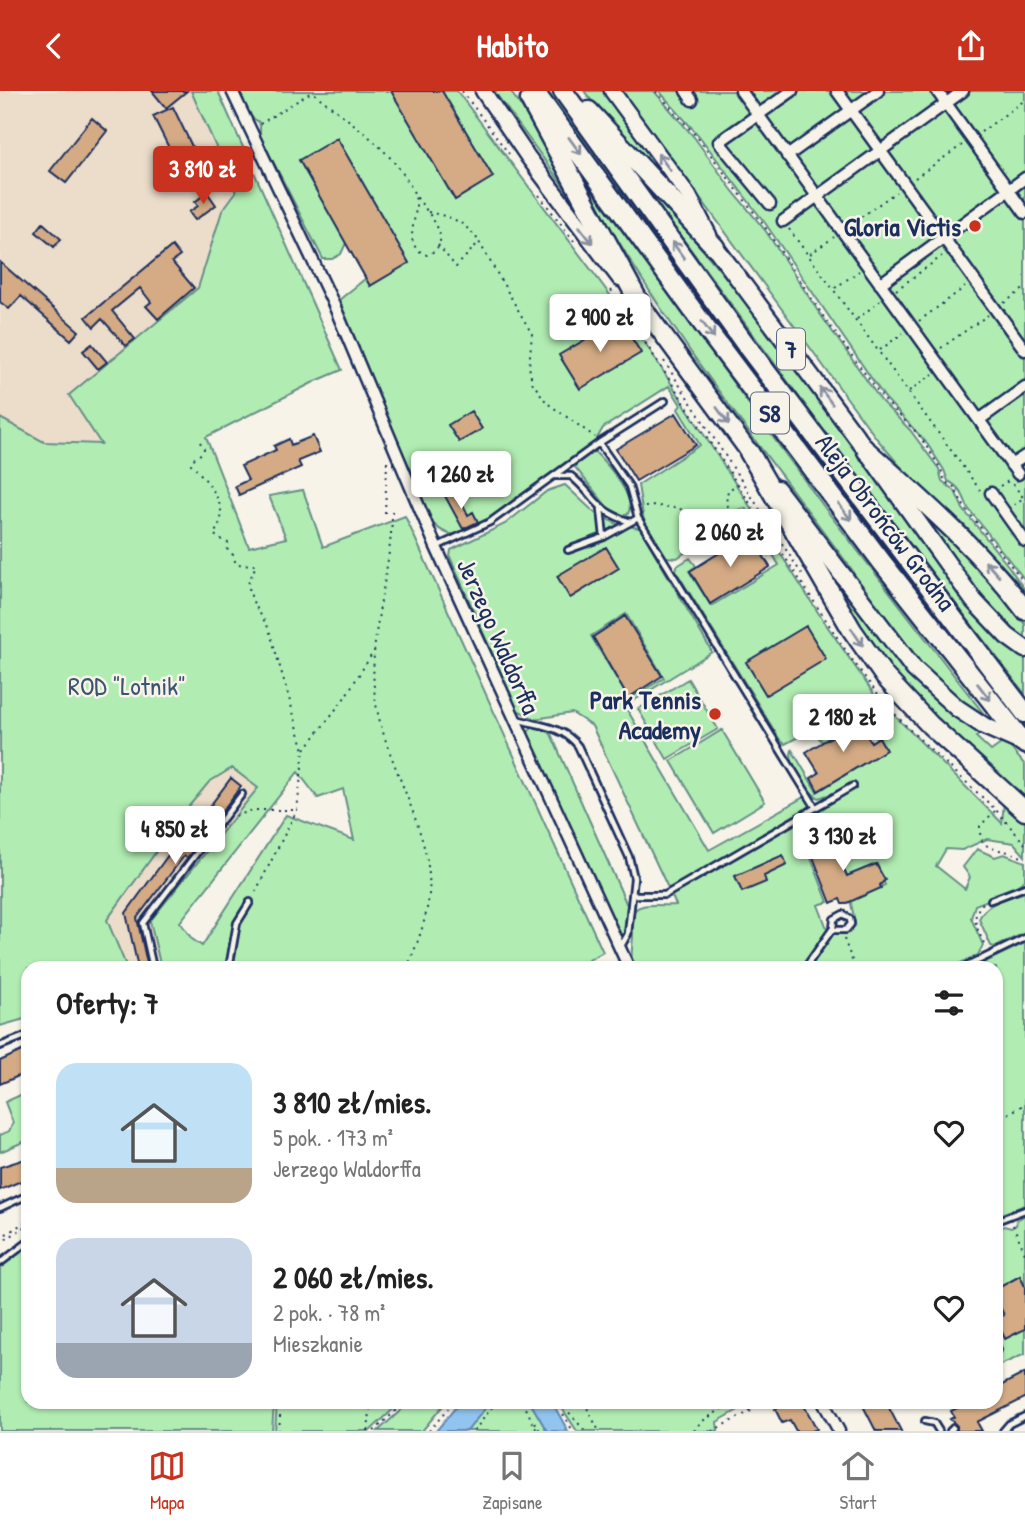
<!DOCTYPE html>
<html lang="pl">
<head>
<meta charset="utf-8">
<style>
  :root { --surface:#fff; --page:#f6f6f6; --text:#222; --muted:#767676; --line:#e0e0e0; --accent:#c8321e }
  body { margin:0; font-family:"Patrick Hand",sans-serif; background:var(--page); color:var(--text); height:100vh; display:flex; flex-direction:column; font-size:26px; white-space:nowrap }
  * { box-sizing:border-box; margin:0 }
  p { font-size:23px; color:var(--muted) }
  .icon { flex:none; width:38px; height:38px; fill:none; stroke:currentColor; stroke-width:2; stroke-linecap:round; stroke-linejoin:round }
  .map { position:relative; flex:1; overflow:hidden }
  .details { position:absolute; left:21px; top:870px; width:982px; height:448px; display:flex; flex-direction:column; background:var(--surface); border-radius:21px; box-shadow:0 2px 5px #0004 }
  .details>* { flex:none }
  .price { position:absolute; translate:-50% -60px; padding:0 16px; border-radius:7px; background:#fff; color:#222; font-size:23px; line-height:46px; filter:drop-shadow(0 2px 4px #0008) }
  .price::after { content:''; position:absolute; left:50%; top:42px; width:21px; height:16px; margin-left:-10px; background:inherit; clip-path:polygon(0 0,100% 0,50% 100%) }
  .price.selected { background:var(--accent); color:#fff }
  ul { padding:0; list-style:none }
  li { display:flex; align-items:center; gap:21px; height:175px; padding:0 35px }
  li span { display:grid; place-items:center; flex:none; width:196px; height:140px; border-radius:21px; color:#555 }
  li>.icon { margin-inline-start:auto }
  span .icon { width:84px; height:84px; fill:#fffc; stroke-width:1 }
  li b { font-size:30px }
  h2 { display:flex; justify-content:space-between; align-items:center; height:84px; padding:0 35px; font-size:30px }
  header { display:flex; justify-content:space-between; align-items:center; height:91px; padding:0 35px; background:var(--accent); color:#fff; font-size:32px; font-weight:800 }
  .tabs { display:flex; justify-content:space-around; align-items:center; height:98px; border-top:2px solid var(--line); background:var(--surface); font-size:19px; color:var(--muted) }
  .tabs a { display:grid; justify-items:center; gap:4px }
  .tabs .selected { color:var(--accent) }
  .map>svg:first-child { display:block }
  .built { fill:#ecddca }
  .green { fill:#b1edb2; stroke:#668e88; stroke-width:2; fill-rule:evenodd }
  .water { fill:#91c4ee; stroke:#6288b4; stroke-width:2 }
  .building { fill:#d4ab85; stroke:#1b2f5e; stroke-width:2 }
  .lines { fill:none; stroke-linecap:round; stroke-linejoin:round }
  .lane-casing { stroke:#1b2f5e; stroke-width:10 }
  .street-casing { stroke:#1b2f5e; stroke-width:15 }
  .secondary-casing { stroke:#1b2f5e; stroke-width:19 }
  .primary-casing { stroke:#1b2f5e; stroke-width:21 }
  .highway-casing { stroke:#1b2f5e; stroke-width:23 }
  .path { stroke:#1b2f5e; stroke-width:2; stroke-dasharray:2 5; stroke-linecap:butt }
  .lane { stroke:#f7f3e8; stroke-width:4.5 }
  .street { stroke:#f7f3e8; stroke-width:10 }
  .secondary { stroke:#f7f3e8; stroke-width:14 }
  .primary { stroke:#f7f3e8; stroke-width:16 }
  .highway { stroke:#f7f3e8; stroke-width:18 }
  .oneway { stroke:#8991a3 }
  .poi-dot { fill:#c8321e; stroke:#f7f3e8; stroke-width:2.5 }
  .labels { text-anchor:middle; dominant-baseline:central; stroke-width:5; stroke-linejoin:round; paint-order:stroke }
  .shield { fill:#f7f3e8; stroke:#5d6a87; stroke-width:2 }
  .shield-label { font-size:24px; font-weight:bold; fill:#1b2f5e }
  .poi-label { font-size:26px; font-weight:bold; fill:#1b2f5e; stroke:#f7f3e8; text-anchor:end }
  .street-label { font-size:26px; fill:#1b2f5e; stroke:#f7f3e8 }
  .park-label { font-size:26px; fill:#39556f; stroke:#f7f3e8 }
</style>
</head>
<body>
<header><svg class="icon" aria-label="back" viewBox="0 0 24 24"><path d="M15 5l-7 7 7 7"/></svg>Habito<svg class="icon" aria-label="share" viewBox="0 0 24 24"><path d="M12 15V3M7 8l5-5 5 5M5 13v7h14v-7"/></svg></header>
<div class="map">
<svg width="1025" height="1340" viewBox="0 0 1025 1340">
  <rect width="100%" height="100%" fill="#f7f3e8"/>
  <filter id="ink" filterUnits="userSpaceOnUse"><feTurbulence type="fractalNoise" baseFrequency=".0143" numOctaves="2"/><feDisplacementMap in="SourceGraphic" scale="14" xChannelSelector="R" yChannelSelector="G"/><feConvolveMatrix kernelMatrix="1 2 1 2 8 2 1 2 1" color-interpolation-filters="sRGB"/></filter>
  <g filter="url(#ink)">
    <!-- built -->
    <path class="built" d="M0,0H191L236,101L222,120L198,197L69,304L101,353L44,351L0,327Z
      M232,677L258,696L150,830L161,877H127L107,829L189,715L209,691Z"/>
    <!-- green -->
    <path class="green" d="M191,0H218L342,279L316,290L206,346L249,456L286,447L269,405L303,399L323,456L405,425L603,861L589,869L591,877H161L150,830L258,697L232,677L209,691L189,715L107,829L127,877H28V927L0,935V327L44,351L101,353L69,304L198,197L222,120L236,101ZM298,681L318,707L343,698L354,749L286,724L202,855L192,848L180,831Z
      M239,0H457L640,244L821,526L876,606L1002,732L1004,711L1025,731V765L1014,752L987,748L962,759L946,758L936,775L965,798L970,786L963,776L977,758L995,766L1004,763L1025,771V789L1006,802L975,814L971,827L983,854L978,864L950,877H810L832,843H839L853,837L855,831L850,808L885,794L877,773L847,785L831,744L806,754L828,811L818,814L828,840L802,877H635C629,865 633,856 633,843C633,838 631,832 632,826C633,808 664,816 676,814L592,635L572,622L535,628L517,619L450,466L451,459L505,433L547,400L565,394L595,422L619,434L640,437L712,561L625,615L709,759L804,706L818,715L830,710L827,704L819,707C807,701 787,672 792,659L817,701L884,660L864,626L822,651L813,638L785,653L780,649L676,480L677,475L690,467L696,475L689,480L711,515L779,474L745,417L738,419L686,453L689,459L677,467L666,466L644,431L638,394L700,354L678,318L681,314L669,295L603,337L595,351C570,370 478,446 450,443C443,442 437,436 432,432L339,209L366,187L346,152L341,163L332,168H323L260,45C261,23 257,35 248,22C244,16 242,7 239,0ZM626,523L664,587L629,608L591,545Z
      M494,0H510C537,36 556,76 578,115Z
      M544,0H552L793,332L1025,634V643C858,434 701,216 544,0Z
      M584,0H603L665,87L663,89L616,40Z
      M622,0H654L694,46L732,99L765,139L818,220L882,311L910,339L939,378L942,390L955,400L963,418L1009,476L1025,499L961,431L959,432L906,382L877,348Z
      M659,0H1025V489L968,417C964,405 959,395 948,390L944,379L926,351L885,307L765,132L699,45Z
      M639,88C750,203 839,337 932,466L946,455L907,401L954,446L1025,532V603L841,363Z
      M587,92L827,420L990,631L976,646L991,660L1005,650L1025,674V713L903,596L868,552L823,471L839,493L853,480C761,356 662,234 588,97Z
      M594,360C607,373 637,406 628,423L624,425L608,417L574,375Z
      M688,588L718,638L667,668L638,618Z
      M532,636H541L551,643L627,814L624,845L618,843L531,653L527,643Z
      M722,639L765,711L714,742L671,670Z
      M1025,801V842L994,856L991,855L979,828C986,810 1009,807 1025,801Z
      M1025,852V1114L996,1125V877H972Z
      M25,1002H28V1049L0,1061V1044L9,1040L13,1032L5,1011Z
      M1025,1124V1196L1020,1186L996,1198V1164L999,1162L996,1158V1139L1004,1135L1011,1137L1016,1134L1017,1129Z
      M28,1154V1311H274L272,1340H0V1177Z
      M996,1208L1004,1224L996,1229L1005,1248L1025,1238V1263L996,1276V1260L1001,1256L996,1245Z
      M277,1311H401L370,1340H275Z
      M410,1311H446L422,1340H378Z
      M490,1311H530L547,1340H467Z
      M558,1311H752L717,1331L718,1340H577Z"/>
    <!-- water -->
    <path class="water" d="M460,1311H490L467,1340H436Z
      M530,1311H552L568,1340H547Z"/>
    <!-- building -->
    <path class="building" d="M152,0H187L166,17Z
      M391,0H442L493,86L455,109Z
      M173,16L200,72L181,81L153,25Z
      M92,27L107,40L66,92L50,80Z
      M337,47L409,172L370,195L299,69Z
      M207,101L216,114L195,129L189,121L198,115L195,111Z
      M43,132L61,148L54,156L36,141Z
      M172,155L180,165L172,171L194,197L158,228L146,215L151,211L140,197L112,220L135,248L126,255L102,228L94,236L86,226Z
      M0,171L79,240L71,249L21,205L9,218L0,211Z
      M620,228L641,262L580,298L559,264Z
      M92,253L107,271L98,278L83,260Z
      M471,320L482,338L459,351L448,334Z
      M676,322L696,354L636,390L616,358Z
      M313,345L320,361L298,370L301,376L239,404L235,395L248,389L241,375L276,359L274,355L289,348L291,354Z
      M456,399L468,424L473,421L478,431L463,438L445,405Z
      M750,443L770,476L710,513L690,480Z
      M606,456L619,477L570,507L557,485Z
      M625,525L662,585L628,607L593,546Z
      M806,535L826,568L766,604L746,571Z
      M858,630L871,651L879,646L886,659L818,700L811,687L819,682L806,661Z
      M231,687L241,695L187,767L184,765L137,827L148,877H138L126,822L174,756L177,759Z
      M833,743L841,760L837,762L847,785L876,773L885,789L880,794L881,797L845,813H842L840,808L831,812L808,753Z
      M783,764L787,774L764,785L766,791L742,801L735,785Z
      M28,957V981L0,993V970Z
      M28,1067V1087L0,1099V1076Z
      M1020,1185L1025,1196V1238L1005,1248L996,1228L1004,1224L996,1208V1198Z
      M1025,1282V1307L977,1331L982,1340H957V1335L950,1328L954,1326L951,1320L969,1311H996V1297Z
      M782,1311H802L817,1338L812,1340H796L790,1329L782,1332L775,1318L783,1314Z
      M861,1311H886L901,1340H876Z"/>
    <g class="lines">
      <defs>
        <path id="lane" d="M599,352L629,395L638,427L816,717
          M555,385H571C597,406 594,420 631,431
          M601,418L604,446
          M436,456L490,431L599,352L665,310
          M568,459L604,446L638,427
          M517,628C539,635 563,635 578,655L629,766L634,787L628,843L620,857
          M634,804H665L853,695
          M991,809L1025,796
          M153,877L143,832L242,703
          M229,877L237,832L250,811
          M805,877L833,837L834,828L843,823L850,828L851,833L846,839H834L833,837
          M963,877L1025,847
          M0,955L28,944
          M0,1117L28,1104
          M996,1130L1025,1119
          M0,1172L28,1151
          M996,1254L998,1259
          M925,1330L934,1332L939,1340
          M950,1340L953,1337
          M1003,1340L1009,1333L1025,1325"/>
        <path id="street" d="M232,0L334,214L436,456L629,877
          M686,0L692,9
          M741,0L1018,383
          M837,0L1025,259
          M937,0L1025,122
          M787,65L878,0
          M770,113L719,51L792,0
          M783,130L963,0
          M880,193L1025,87
          M979,329L1025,296
          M1011,374L1025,365
          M991,402L1025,450
          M823,1311L839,1340"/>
        <path id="secondary" d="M483,0L528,66L620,188
          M612,0L689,105L709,144"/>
        <path id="primary" d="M715,156L867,360L974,510L1007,545L1025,558
          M639,211L755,369
          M777,398L914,578L957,617L984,635L1025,653"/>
        <path id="highway" d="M534,0L705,236L881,470L1025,653
          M563,0L746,254L1025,622
          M530,9L639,211
          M589,20L715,156
          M867,360C923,410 979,458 1025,519
          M749,361L852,539L885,586L930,634L1025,720"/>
      </defs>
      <!-- lane casing -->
      <use href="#lane" class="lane-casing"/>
      <!-- street casing -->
      <use href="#street" class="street-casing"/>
      <!-- secondary casing -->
      <use href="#secondary" class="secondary-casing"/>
      <!-- primary casing -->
      <use href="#primary" class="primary-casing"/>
      <!-- highway casing -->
      <use href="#highway" class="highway-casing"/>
      <!-- path -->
      <path class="path" d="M462,0L509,63
        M656,0L698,47L765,136L825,228L885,310L919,344L941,378L945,391L954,396L965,417L1025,492
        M260,33L310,2L315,3C351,32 394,59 414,102C423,125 397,153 427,164C458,151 426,120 415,104
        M981,41L1025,9
        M915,87L962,54
        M539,104L574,150
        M428,121C454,127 462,129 479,150
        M850,134L896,101
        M789,138L980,399
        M438,154L456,176L479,151L532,243L529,275L532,291L547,312L595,346
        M810,163L834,146
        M835,197L859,180
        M611,199L850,566L881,608L910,639L996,719L1025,753
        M896,199L942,165
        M1004,212L1025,197
        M857,228L880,210
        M919,230L965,196
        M941,257L988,224
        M880,259L903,242
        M664,270L803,485
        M909,300L933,283
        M200,351L204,358L202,362L192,369L191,373C204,386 224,408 221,428C220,433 216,439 214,444L228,452L227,458L233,464L236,473L256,474L248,493L252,509L269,538L304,659L297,719L254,804
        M739,393L728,399L726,412L738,431L745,427L765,458L761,461
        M1013,393L1025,409
        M1000,395L1010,389
        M1014,414L1023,407
        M645,416C670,412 709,424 730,437
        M392,420C392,482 367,544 375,606C383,671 439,749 428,811C425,833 416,856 407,877
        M385,422L387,371
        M305,658L343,609L374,560
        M995,720L980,735C978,767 1007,753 1025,769
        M236,725L253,719H296
        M983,812C968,827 979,840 986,857
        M844,848L855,877
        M996,1030L1025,1013
        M1013,1134L1025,1162
        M0,1147L28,1129
        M0,1152L28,1134
        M996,1274L1000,1266
        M523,1311L537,1340
        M556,1311L573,1340
        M560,1311L585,1340
        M584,1311L599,1340
        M749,1311V1320
        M535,1331L540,1340
        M279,1340L281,1311
        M368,1340L371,1311
        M374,1340L405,1311
        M429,1340L454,1311
        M474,1340L496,1311
        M694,1340L701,1331L733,1311
        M712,1340L755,1318"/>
      <!-- lane -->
      <use href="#lane" class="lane"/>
      <!-- street -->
      <use href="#street" class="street"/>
      <!-- secondary -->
      <use href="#secondary" class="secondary"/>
      <!-- primary -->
      <use href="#primary" class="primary"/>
      <!-- highway -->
      <use href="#highway" class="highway"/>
    </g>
    <!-- one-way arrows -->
    <defs><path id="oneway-shaft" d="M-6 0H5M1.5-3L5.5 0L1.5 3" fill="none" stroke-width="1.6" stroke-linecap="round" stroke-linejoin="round" transform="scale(1.75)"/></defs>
    <g class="oneway">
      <use href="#oneway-shaft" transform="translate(575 55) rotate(54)"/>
      <use href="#oneway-shaft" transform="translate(664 71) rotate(-126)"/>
      <use href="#oneway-shaft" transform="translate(586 144) rotate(52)"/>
      <use href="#oneway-shaft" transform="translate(678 159) rotate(-126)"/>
      <use href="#oneway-shaft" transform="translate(708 239) rotate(54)"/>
      <use href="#oneway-shaft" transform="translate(826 305) rotate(-127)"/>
      <use href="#oneway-shaft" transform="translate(723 325) rotate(54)"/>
      <use href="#oneway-shaft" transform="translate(845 421) rotate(53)"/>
      <use href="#oneway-shaft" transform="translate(992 478) rotate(-132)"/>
      <use href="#oneway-shaft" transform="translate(857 546) rotate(56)"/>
      <use href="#oneway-shaft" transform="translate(984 601) rotate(52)"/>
    </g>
  </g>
  <!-- markers -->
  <g class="poi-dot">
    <circle cx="975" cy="135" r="7"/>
    <circle cx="715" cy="623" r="7"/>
  </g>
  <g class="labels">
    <!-- shield labels -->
    <g class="shield">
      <rect x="777" y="237.5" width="28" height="41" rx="5"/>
      <rect x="751" y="301.5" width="38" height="41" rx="5"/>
    </g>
    <g class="shield-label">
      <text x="791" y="258">7</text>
      <text x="770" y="322">S8</text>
    </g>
    <!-- poi labels -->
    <g class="poi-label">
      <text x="961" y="135">Gloria Victis</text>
      <text x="701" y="608">Park Tennis<tspan x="701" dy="30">Academy</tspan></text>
    </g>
    <!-- street labels -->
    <g class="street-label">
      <text transform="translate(886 431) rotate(53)">Aleja Obrońców Grodna</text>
      <text transform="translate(499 545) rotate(66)">Jerzego Waldorffa</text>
    </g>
    <!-- park labels -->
    <g class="park-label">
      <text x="127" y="594">ROD "Lotnik"</text>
    </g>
  </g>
</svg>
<b class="price selected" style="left:203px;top:115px">3 810 zł</b>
<b class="price" style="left:600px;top:263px">2 900 zł</b>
<b class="price" style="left:461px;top:420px">1 260 zł</b>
<b class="price" style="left:730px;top:478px">2 060 zł</b>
<b class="price" style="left:843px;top:663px">2 180 zł</b>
<b class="price" style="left:175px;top:775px">4 850 zł</b>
<b class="price" style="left:843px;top:782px">3 130 zł</b>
<section class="details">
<h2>Oferty: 7<svg class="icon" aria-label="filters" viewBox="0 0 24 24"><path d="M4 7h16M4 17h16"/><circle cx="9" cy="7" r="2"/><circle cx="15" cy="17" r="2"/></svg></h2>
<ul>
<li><span style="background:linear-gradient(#bfe0f5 75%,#b9a48a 0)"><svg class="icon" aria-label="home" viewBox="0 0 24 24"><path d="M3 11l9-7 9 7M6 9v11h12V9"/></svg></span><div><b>3 810 zł/mies.</b><p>5 pok. · 173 m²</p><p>Jerzego Waldorffa</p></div><svg class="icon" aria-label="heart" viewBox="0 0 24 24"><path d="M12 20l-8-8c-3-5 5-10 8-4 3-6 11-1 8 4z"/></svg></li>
<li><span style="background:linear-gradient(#c9d6e8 75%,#9aa5b1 0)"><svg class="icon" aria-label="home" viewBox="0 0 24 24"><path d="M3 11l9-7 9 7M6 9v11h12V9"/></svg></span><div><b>2 060 zł/mies.</b><p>2 pok. · 78 m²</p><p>Mieszkanie</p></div><svg class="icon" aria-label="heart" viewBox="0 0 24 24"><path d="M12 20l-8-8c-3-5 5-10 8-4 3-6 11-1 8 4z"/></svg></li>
</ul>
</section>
</div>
<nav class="tabs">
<a class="selected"><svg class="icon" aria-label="map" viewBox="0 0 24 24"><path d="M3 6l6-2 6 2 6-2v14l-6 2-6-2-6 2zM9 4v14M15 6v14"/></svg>Mapa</a>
<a><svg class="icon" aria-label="saved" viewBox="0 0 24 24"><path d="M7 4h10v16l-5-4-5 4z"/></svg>Zapisane</a>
<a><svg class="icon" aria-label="home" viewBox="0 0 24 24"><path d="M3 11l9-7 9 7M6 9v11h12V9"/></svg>Start</a>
</nav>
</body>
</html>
